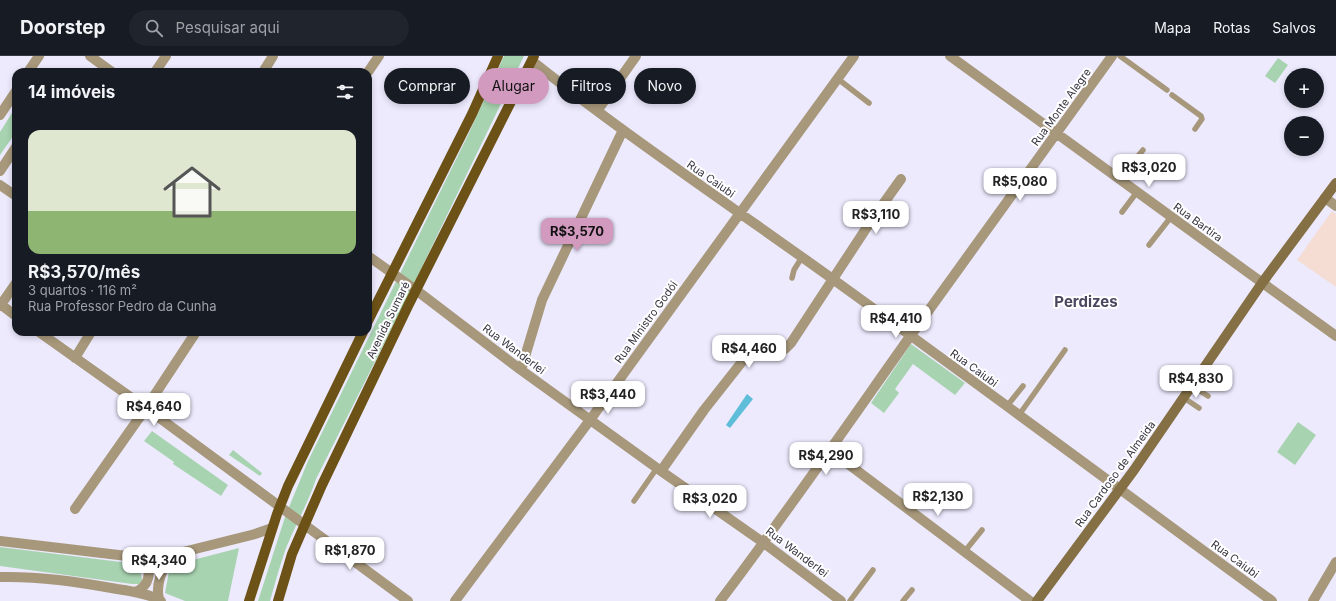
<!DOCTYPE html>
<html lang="pt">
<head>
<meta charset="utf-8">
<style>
  :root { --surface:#171b24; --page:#20242c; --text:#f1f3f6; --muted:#9ea1a6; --line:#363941; --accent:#d29abf }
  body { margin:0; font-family:Inter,sans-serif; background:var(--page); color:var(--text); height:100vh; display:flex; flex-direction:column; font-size:15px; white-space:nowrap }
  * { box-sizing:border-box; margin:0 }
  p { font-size:13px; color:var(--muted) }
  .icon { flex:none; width:22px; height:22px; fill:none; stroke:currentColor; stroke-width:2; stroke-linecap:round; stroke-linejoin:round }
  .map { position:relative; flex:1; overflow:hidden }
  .side { position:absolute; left:12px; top:12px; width:360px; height:268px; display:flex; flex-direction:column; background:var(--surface); border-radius:12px; box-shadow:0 2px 6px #0003 }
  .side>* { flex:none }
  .guide { position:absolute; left:384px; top:12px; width:380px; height:36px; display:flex; gap:8px }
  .tools { position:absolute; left:1284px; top:12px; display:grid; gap:8px }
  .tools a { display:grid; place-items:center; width:40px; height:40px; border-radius:50%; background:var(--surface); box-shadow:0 2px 6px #0003; font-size:20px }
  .price { position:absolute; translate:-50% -34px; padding:0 9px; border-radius:8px; background:#fff; color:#222; font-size:13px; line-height:26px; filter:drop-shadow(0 1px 2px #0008) }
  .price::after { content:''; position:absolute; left:50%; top:24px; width:12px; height:9px; margin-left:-6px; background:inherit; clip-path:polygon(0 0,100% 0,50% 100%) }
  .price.selected { background:var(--accent); color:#111 }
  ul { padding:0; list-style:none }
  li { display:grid; align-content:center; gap:8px; height:212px; padding:0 16px }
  li span { display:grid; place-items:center; height:124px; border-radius:12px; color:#555 }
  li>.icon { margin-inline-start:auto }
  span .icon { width:72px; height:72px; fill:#fffc; stroke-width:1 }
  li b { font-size:17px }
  h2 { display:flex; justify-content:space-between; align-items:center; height:48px; padding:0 16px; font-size:17px }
  .pill { padding:0 14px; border-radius:18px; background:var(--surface); box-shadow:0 2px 6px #0003; font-size:14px; line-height:36px }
  .pill.selected { background:var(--accent); color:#111 }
  header { display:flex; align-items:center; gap:24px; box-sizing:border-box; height:56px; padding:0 20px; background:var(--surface); border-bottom:1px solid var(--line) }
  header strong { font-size:19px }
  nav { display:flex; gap:22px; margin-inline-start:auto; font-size:14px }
  .search { width:280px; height:36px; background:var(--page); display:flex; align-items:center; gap:10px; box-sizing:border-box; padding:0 14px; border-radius:22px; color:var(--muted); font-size:15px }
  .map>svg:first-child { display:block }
  .commercial { fill:#f5ddd3 }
  .green { fill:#a8d3b0 }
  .water { fill:#5ebdd8 }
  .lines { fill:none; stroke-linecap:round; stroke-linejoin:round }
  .service { stroke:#a7987b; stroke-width:5.5 }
  .minor { stroke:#a7987b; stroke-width:10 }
  .tertiary { stroke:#a7987b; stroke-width:10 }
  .secondary { stroke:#847044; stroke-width:10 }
  .primary { stroke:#6c5216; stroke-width:10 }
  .labels { text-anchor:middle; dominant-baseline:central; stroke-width:4; stroke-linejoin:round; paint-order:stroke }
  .street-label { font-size:11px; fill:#363440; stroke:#fff }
  .district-label { font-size:15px; font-weight:bold; fill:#4b4761; stroke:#fff }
</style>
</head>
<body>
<header>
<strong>Doorstep</strong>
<div class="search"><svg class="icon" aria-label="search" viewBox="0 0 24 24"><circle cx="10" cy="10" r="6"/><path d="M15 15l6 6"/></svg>Pesquisar aqui</div>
<nav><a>Mapa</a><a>Rotas</a><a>Salvos</a></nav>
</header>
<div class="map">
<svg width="1336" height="545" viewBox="0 0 1336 545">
  <rect width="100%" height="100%" fill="#edeafe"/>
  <!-- commercial -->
  <path class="commercial" d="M1332,155L1336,158V231L1297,204Z"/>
  <!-- green -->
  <path class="green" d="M504,0H524L406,244L316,423C308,447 296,468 286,492C280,509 275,527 270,545H258L285,461L308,405L468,79Z
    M1278,2L1288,9L1275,27L1265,20Z
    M16,54V76L0,99V76L12,57Z
    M911,288L965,327L955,339L913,308L895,333L899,337L884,357L871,347Z
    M1298,366L1316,379L1295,409L1277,396Z
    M152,375L228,429L221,440L173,408L174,406L144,385Z
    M233,394L262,417L260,420L229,399Z
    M0,491L137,508L140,513L142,524L140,528H132L0,510Z
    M239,492L228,545H185L165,537L170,510Z"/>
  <!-- water -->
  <path class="water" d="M747,338L753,343L730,372L726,369Z"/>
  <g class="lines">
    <!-- service -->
    <path class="service" d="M1120,0L1167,34
      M838,23L869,47
      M1172,39L1201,60L1202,63L1195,73
      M1119,123L1143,94
      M1122,156L1137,136
      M1149,189L1171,161
      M792,222L794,214L802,201
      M1192,330L1208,340
      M1184,342L1199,352
      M1007,350L1023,330
      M1019,359L1065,294
      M634,445L657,412
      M965,495L982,474
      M850,545L873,514
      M903,545L912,534"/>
    <!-- minor -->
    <path class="minor" d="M950,0L1246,215L1336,280
      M532,5C629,82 733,151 834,224C981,330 1126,438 1272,545
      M28,16L39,0
      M155,16L166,0
      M263,16L273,0
      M368,16L379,0
      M597,55L636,0
      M0,59L16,35
      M0,115L16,91
      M0,129L16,140
      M1325,142L1336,150
      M416,234L521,314L661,415L764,487L841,545
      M0,248L16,260
      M0,250L16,227
      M39,276L146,352L408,545
      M75,302L91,276
      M521,314L542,244L623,74
      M831,395L1030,545
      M661,415L704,354L745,302L757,296L785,293L791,287L871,165L901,123
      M75,453L146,352L196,276
      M0,485L144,502L171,499L255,478L272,472
      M0,521C39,520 78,526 117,533C130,535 151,538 161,545
      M135,536C150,530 152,516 144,502
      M159,543C155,527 163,513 171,499
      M455,545L590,364L854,0
      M720,545C786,458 848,368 911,279C978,186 1045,93 1112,0
      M1313,545L1336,506"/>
    <!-- tertiary -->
    <path class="tertiary" d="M90,0L112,16
      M368,200L416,234"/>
    <!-- secondary -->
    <path class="secondary" d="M1037,545L1134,414L1262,227L1336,127"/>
    <!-- primary -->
    <path class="primary" d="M368,265L472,58L498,0
      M249,545L277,458L288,430L363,276
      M278,545L292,498L322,429L408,250L534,0"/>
  </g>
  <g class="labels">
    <!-- street labels -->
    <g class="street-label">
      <text transform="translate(1061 51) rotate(-54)">Rua Monte Alegre</text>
      <text transform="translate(711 123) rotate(35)">Rua Caiubi</text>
      <text transform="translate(1198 166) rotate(36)">Rua Bartira</text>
      <text transform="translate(388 264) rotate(-64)">Avenida Sumaré</text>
      <text transform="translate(646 266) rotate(-54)">Rua Ministro Godói</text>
      <text transform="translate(514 293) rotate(37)">Rua Wanderlei</text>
      <text transform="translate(974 312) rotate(36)">Rua Caiubi</text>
      <text transform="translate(1115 418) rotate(-54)">Rua Cardoso de Almeida</text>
      <text transform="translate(797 496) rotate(37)">Rua Wanderlei</text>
      <text transform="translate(1235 503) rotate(36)">Rua Caiubi</text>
    </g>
    <!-- district labels -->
    <g class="district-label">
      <text x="1086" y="245">Perdizes</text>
    </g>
  </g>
</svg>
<div class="tools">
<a>+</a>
<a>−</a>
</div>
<b class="price" style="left:1149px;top:132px">R$3,020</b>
<b class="price" style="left:1020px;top:146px">R$5,080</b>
<b class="price" style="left:876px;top:179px">R$3,110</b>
<b class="price selected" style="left:577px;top:196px">R$3,570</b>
<b class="price" style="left:896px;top:283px">R$4,410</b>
<b class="price" style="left:749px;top:313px">R$4,460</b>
<b class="price" style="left:1196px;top:343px">R$4,830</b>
<b class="price" style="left:608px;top:359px">R$3,440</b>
<b class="price" style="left:154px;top:371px">R$4,640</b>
<b class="price" style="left:826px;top:420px">R$4,290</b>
<b class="price" style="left:938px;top:461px">R$2,130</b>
<b class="price" style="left:710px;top:463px">R$3,020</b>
<b class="price" style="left:350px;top:515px">R$1,870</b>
<b class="price" style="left:159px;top:525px">R$4,340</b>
<div class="guide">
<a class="pill">Comprar</a>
<a class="pill selected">Alugar</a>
<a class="pill">Filtros</a>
<a class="pill">Novo</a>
</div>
<section class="side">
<h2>14 imóveis<svg class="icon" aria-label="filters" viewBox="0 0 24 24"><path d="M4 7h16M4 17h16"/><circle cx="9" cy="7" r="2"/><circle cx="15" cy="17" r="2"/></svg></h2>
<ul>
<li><span style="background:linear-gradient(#dfe7d0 65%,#8fb573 0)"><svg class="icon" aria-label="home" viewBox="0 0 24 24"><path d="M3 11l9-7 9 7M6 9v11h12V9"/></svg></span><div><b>R$3,570/mês</b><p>3 quartos · 116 m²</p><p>Rua Professor Pedro da Cunha</p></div></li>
</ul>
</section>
</div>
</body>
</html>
